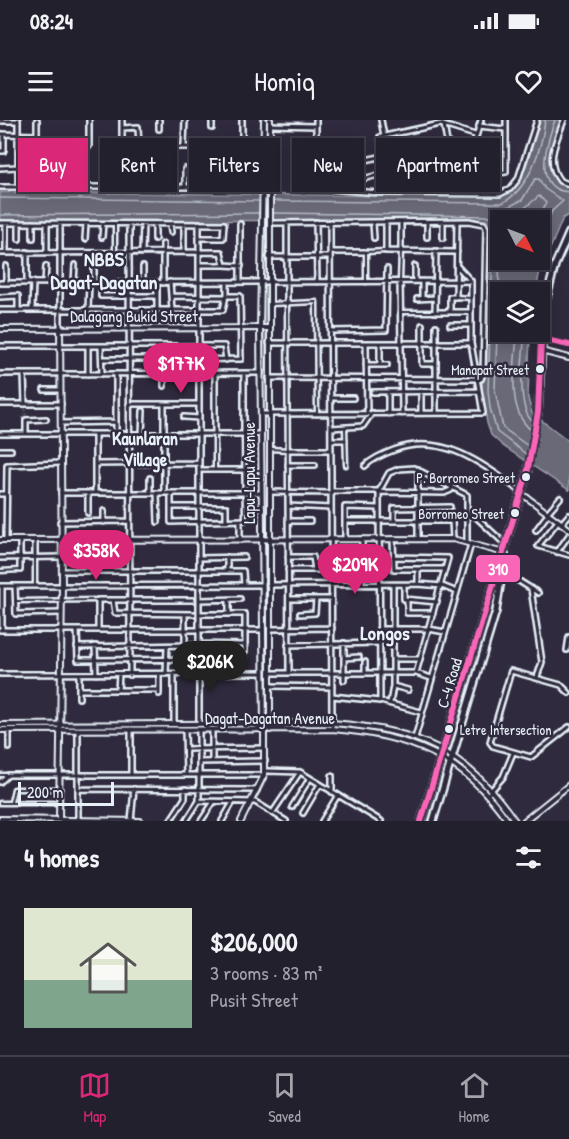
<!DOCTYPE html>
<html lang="en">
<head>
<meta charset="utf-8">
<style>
  :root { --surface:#23202e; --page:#2f2d3a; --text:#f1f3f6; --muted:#a3a3aa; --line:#403e4a; --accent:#db2777 }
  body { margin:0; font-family:"Patrick Hand",sans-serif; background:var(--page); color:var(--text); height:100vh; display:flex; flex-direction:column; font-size:22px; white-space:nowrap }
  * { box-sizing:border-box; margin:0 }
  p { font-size:20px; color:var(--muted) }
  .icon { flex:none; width:33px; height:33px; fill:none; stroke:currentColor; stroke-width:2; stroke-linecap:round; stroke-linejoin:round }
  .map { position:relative; height:701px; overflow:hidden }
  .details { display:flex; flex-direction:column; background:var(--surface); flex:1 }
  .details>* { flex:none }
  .top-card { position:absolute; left:18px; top:18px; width:534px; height:54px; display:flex; gap:12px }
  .needle { width:39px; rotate:132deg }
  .buttons { position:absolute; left:490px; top:90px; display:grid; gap:12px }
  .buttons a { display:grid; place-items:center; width:60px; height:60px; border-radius:0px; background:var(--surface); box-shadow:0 3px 15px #0003,0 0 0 2px var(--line); font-size:30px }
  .scale { position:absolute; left:18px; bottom:15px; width:96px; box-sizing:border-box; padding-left:6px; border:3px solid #e8f1f8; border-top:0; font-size:16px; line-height:21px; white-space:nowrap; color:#e8f1f8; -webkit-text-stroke:4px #2f2a3d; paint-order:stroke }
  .price { position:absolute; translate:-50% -51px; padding:0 14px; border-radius:21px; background:var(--accent); color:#fff; font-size:20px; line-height:39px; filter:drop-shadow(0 2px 3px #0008) }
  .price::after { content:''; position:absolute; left:50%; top:36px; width:18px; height:14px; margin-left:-9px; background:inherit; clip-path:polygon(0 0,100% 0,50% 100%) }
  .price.current { background:#222; color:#fff }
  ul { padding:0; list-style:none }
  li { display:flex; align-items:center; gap:18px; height:150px; padding:0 24px }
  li+li { border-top:2px solid var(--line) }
  li span { display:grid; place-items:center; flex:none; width:168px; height:120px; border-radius:0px; color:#555 }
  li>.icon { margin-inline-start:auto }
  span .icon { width:72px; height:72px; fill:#fffc; stroke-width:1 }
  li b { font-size:26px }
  h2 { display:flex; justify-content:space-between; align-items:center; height:72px; padding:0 24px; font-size:26px }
  .pill { padding:0 21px; border-radius:0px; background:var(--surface); box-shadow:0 3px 15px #0003,0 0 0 2px var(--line); font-size:21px; line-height:54px }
  .pill.current { background:var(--accent); color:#fff }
  .status { display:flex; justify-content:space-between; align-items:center; height:42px; padding:0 30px; background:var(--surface); direction:ltr }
  .status svg { height:16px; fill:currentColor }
  header { display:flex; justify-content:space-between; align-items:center; height:78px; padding:0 24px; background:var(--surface); font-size:27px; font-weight:600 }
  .tabs { display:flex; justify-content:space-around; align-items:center; height:84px; border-top:2px solid var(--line); background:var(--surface); font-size:16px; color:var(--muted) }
  .tabs a { display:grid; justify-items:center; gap:3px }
  .tabs .current { color:var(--accent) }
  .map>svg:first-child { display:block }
  .green { fill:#464455; stroke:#979aa6; stroke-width:1.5 }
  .water { fill:#696978; stroke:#9c9fab; stroke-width:1.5; fill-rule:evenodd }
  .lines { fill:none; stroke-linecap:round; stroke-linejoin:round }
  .shore { stroke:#b5bbc5; stroke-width:1.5 }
  .stream { stroke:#9c9fab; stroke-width:1.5 }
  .minor-tunnel { stroke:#4b4859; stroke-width:3; stroke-dasharray:3 1.5; stroke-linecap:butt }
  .pedestrian-casing { stroke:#e8f1f8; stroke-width:7 }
  .minor-casing { stroke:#e8f1f8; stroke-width:8 }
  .tertiary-casing { stroke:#e8f1f8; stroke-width:8 }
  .secondary-casing { stroke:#e8f1f8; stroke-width:8 }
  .trunk-casing { stroke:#e8f1f8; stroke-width:10 }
  .pedestrian { stroke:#2f2a3d; stroke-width:2 }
  .minor { stroke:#2f2a3d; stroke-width:3 }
  .tertiary { stroke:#2f2a3d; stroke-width:4 }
  .secondary { stroke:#2f2a3d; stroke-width:4 }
  .trunk { stroke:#2f2a3d; stroke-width:5 }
  .bus-1-casing { stroke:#2f2a3d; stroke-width:10 }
  .bus-1 { stroke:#fa66b7; stroke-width:6 }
  .bus-dot { fill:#e8f1f8; stroke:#2f2a3d; stroke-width:2 }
  .labels { text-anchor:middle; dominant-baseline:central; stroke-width:5; stroke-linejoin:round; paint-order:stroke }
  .bus-label { font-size:14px; fill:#e8f1f8; stroke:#2f2a3d; text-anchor:end }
  .street-label { font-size:16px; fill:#e8f1f8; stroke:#2f2a3d }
  .neighbourhood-label { font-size:18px; font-weight:bold; fill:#e8f1f8; stroke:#2f2a3d }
  .quarter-label { font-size:20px; font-weight:bold; fill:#e8f1f8; stroke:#2f2a3d }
  .line-badge { stroke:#2f2a3d; stroke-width:2 }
  .badge-label { font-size:16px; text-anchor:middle; font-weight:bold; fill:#fff }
</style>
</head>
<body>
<div class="status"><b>08:24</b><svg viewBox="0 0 49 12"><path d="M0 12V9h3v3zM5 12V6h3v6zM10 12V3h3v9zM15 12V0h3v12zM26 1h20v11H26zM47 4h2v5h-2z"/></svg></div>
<header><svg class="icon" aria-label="menu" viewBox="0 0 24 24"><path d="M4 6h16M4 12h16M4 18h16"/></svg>Homiq<svg class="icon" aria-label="heart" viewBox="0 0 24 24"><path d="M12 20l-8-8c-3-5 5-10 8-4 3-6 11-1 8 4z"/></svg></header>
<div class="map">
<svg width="569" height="701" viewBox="0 0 569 701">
  <rect width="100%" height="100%" fill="#2f2a3d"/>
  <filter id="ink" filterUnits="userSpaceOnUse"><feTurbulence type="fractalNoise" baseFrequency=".0167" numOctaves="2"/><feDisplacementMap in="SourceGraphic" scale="12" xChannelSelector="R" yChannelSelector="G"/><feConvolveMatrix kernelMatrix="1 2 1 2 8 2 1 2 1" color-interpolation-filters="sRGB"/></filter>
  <g filter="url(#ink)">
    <!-- green -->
    <path class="green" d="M503,438L494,489L451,630L446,628Z
      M441,646L444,648L429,701H424Z"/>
    <!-- water -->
    <path class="water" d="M539,0H561C554,19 536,61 569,66V95L563,98L539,155L536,172H501V212H530L528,278L532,293L569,321V370L503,326L491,315L487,303L482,270L487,100L0,101V72L501,77C528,62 531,27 539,0ZM501,100H540V140H501Z"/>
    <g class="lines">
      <!-- shore -->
      <path class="shore" d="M555,0C547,22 531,70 569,72
        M0,78L259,81
        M273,81L502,83C529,70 542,28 545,0
        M273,93L491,96L494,102L488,270L490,288L497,312L526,334
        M0,95L259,93
        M501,100L500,91L522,80L535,59H539L545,69L563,81L552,91L540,119
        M510,100L539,76L546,83L538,100
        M501,106L495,270L503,308L528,326
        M517,212C516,242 505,289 531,310
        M525,212C523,232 516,288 532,301"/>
      <!-- stream -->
      <path class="stream" d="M266,160V98
        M265,205L266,164
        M265,210L267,352
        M266,415L267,356
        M266,425L267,599
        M258,676L266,660L267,613
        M243,701L251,689"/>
      <!-- minor-tunnel -->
      <path class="minor-tunnel" d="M25,284L26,299"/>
      <defs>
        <path id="pedestrian" d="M115,104V132
          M400,161L401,131
          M366,162V132L386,131
          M456,177L471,178
          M270,184L316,182L317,294
          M287,184L288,373
          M400,192H435
          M345,307L346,345
          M215,314V350
          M244,314L245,400
          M270,329L288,330
          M244,350H261
          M0,451L20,450
          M35,465V438
          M17,481L98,480
          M0,655H8
          M11,682L14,669H60
          M0,683H60"/>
        <path id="minor" d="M18,0V67
          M122,0V67
          M159,0V9
          M316,0V68L379,73L500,74L510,69L518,59L537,0
          M381,0L384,16
          M481,0L472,30V56L506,52V0
          M564,0C557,20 544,41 560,61L569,64
          M0,1H18
          M270,5L316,6
          M444,5L449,34
          M479,6L505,9
          M122,8L138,7L139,27H205
          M212,8V0
          M0,14L37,15
          M184,25L185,0
          M89,26V0
          M0,31H4V14
          M153,35H165V26
          M446,35L450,50
          M123,36H139
          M361,41L384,36
          M0,48L18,47
          M185,49V67
          M390,53L380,17L440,4L475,15
          M363,59L472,30
          M213,66V35H205V22L242,26
          M0,67H240L242,65V0
          M37,67V0
          M159,67V35
          M316,102L317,162
          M330,102L332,609
          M0,103L224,104L223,118H199
          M6,103V133
          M199,103V604
          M287,103V184
          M373,103L374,118
          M386,103V131L457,132
          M47,104V132
          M129,104L130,555
          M155,104V119
          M170,104L171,112
          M240,104V162
          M102,117L103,104
          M427,117V103
          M33,118V103
          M443,118V102
          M19,119V103
          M85,119L86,104
          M401,131V104
          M436,131L435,192H471
          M142,132L143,104
          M184,132V104
          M330,132H366
          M0,133L221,132L224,145L241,146
          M269,137H330
          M199,145H224
          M6,146V163
          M400,161L402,294
          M415,161V146
          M422,161V178
          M45,162L46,146
          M74,162L75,145
          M94,162V143
          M102,162L101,176H157V190
          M143,162V147
          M170,162L172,190
          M0,163L471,161
          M27,163V132
          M163,163V124
          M157,176V163
          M171,176L226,177
          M227,176V163
          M0,177L18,176V190
          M417,179L435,178
          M0,190H223L226,176H240L241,239L170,240
          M32,190L33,162
          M88,190L89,162
          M450,192V177H456L457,102
          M422,205V244H436
          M450,205H471
          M436,206V293
          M60,208V105
          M331,211L386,210L387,149
          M269,223H471
          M366,224L367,293
          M380,224V245
          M0,226H224L226,240
          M88,227V254
          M101,227L102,254
          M156,235L157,254
          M102,239H156
          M366,245H387
          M0,254L261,253
          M116,254V315
          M170,254V226
          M215,254V314
          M244,254V314
          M269,258L481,259L483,254L486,108L484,104L469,101L274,103
          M164,266V254
          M44,270H60
          M421,271V293
          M373,272L479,271
          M388,272V294
          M331,278H353
          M0,284H25L24,254
          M25,284H61
          M129,284H199
          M164,284V372
          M261,294L483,293L471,223V161L457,146
          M184,297L199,298
          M61,303L116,302
          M331,308L363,306L372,293
          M0,314H261
          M26,314V300L46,299
          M142,314L143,291
          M95,315V373
          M331,320H345
          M0,330H11
          M288,330H331
          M95,344L198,343
          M288,345H315
          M365,346C373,338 383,334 394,330C443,312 483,344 521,372
          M199,350H244
          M331,371H379L389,353L399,349L414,348L467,375V421
          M379,371L380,581
          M270,372L331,373
          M379,372L444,373L451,370L452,365
          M61,373H261
          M88,373V393
          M150,373V358
          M157,373L158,402
          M171,373V402L245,400
          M288,373L289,553
          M0,374H6
          M288,386L331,388
          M171,387H226V401
          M104,391V402
          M547,393L560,378
          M469,395L475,396L505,424
          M288,401H310
          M345,401H452L453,419
          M394,401V388L450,387
          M558,401L538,426L569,435
          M60,402L129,401
          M561,404L569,395
          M536,410L548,394
          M418,418V349
          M345,419V387L379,388
          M362,419V464
          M393,419L394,449H445
          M6,420L7,345L61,343
          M240,420V401
          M557,432L569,415
          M227,437V450
          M288,437H313L315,450
          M393,437L448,438L416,553
          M0,438L61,437
          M35,438V420
          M199,438L244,437
          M20,450V420
          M288,450H331
          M62,451H243L244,465
          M98,451V437
          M503,457L519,461L538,473
          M418,464V449
          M269,465L418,464L442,466L457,472
          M404,465V479L437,482
          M0,466L261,465
          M2,466V510
          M15,466L16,494L61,493
          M531,469L542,542L537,557
          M289,479H331
          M407,479V493H433
          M113,480L115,493L194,494
          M199,480L240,479
          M229,480V493
          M200,494H245V531
          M300,494L315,493L316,479
          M270,509L332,508
          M379,509H429L445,512
          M0,510H262
          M77,510L78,540L244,539
          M98,510V480H193
          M199,524L245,525
          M185,525V494
          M288,525L379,523
          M95,526L96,554
          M77,527L192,525V540
          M567,530L569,517
          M344,538L359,537
          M393,539H420
          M365,542V553
          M270,553H416L431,558
          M0,554L263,553
          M159,554V574
          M166,554L167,526
          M174,555V604
          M344,560V523
          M271,566L332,567
          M393,566L408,570
          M79,570H159
          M118,570L119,554
          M569,573L561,565L511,551L490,622L493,626L531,637L569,607
          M332,576L380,581L421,592
          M79,578V554
          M390,583L393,566V465
          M78,609V699
          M185,610L186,655
          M415,618L471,424
          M9,628V610
          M186,629L264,628
          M199,642L265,641
          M212,642V610
          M267,651L300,652L381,701
          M131,655V609
          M332,656V672
          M0,662L8,655H264
          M78,669L257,670
          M489,673L503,657L513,633
          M200,681L255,682L286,701
          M292,687L310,658
          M273,692L300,652
          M303,693L320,664
          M131,701L134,669
          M170,701L185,678V669
          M186,701L199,681V610
          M201,701L213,683
          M222,701L233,682
          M322,701L338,675"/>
        <path id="tertiary" d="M521,373L569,409
          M0,420L453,419L504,433
          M0,699L140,701
          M59,699L62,466L60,208
          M241,701L264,655V610"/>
        <path id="secondary" d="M270,0V610
          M0,209L268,208
          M541,219L569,225
          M541,231L569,238
          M0,605L332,603C418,610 465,629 515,701
          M0,610L332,609C410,615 463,636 508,701
          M264,610L260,208L264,0
          M524,701L569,665"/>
        <path id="trunk" d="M421,701L527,354L538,292L544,188L555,145L569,113
          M433,701L496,491L505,434"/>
      </defs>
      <!-- pedestrian casing -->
      <use href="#pedestrian" class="pedestrian-casing"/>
      <!-- minor casing -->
      <use href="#minor" class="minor-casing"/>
      <!-- tertiary casing -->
      <use href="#tertiary" class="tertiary-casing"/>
      <!-- secondary casing -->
      <use href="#secondary" class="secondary-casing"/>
      <!-- trunk casing -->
      <use href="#trunk" class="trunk-casing"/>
      <!-- pedestrian -->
      <use href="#pedestrian" class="pedestrian"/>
      <!-- minor -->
      <use href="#minor" class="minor"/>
      <!-- tertiary -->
      <use href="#tertiary" class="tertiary"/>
      <!-- secondary -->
      <use href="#secondary" class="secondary"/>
      <!-- trunk -->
      <use href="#trunk" class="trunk"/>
      <defs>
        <path id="bus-1" d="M421,701L527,354L538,292L541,219L569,225"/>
      </defs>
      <!-- bus-1 casing -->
      <use href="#bus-1" class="bus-1-casing"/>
      <!-- bus-1 -->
      <use href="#bus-1" class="bus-1"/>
    </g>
  </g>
  <!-- markers -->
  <g class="bus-dot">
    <circle cx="540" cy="249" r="5"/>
    <circle cx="526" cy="357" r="5"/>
    <circle cx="515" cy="393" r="5"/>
    <circle cx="449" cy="609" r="5"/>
  </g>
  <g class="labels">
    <!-- bus labels -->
    <g class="bus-label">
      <text x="529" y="249">Manapat Street</text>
      <text x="515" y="357">P. Borromeo Street</text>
      <text x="504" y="393">Borromeo Street</text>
      <text x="460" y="609" text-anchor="start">Letre Intersection</text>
    </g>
    <!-- street labels -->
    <g class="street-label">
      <text x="134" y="196">Dalagang Bukid Street</text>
      <text transform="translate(249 353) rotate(-90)">Lapu-Lapu Avenue</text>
      <text transform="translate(449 563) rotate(-73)">C-4 Road</text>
      <text x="270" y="598">Dagat-Dagatan Avenue</text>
    </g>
    <!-- neighbourhood labels -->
    <g class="neighbourhood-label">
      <text x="145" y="318">Kaunlaran<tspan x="145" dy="21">Village</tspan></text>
    </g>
    <!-- quarter labels -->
    <g class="quarter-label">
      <text x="104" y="138">NBBS<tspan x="104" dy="23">Dagat-Dagatan</tspan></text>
      <text x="385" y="512">Longos</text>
    </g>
  </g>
  <rect class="line-badge" x="475" y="434" width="46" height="29" rx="6" fill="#fa66b7"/>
  <g class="badge-label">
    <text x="498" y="455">310</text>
  </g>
</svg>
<div class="buttons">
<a><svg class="needle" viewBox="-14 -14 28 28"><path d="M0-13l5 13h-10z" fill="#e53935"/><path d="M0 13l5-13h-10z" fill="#a3a3aa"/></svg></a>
<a><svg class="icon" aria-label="layers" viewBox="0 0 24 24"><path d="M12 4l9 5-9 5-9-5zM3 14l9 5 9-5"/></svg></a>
</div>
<div class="scale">200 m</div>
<b class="price" style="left:181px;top:274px">$177K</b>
<b class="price" style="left:96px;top:461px">$358K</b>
<b class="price" style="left:355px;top:475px">$209K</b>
<b class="price current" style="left:210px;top:572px">$206K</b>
<div class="top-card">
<a class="pill current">Buy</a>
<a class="pill">Rent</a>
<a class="pill">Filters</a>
<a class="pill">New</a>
<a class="pill">Apartment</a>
</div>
</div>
<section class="details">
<h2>4 homes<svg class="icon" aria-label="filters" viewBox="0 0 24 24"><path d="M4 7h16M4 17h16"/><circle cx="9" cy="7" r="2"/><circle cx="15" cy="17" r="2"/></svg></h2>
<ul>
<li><span style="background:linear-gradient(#dfe7d0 60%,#7fa58c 0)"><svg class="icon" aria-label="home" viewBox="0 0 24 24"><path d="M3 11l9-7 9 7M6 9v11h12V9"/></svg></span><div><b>$206,000</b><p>3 rooms · 83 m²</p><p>Pusit Street</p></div></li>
</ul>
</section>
<nav class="tabs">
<a class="current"><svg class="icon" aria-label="map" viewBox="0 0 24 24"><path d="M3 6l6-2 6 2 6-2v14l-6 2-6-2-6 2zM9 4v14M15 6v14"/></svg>Map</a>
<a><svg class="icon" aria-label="saved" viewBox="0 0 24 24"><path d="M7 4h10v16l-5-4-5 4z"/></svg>Saved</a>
<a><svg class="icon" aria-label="home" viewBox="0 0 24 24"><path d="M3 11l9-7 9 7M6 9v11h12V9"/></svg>Home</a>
</nav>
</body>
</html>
